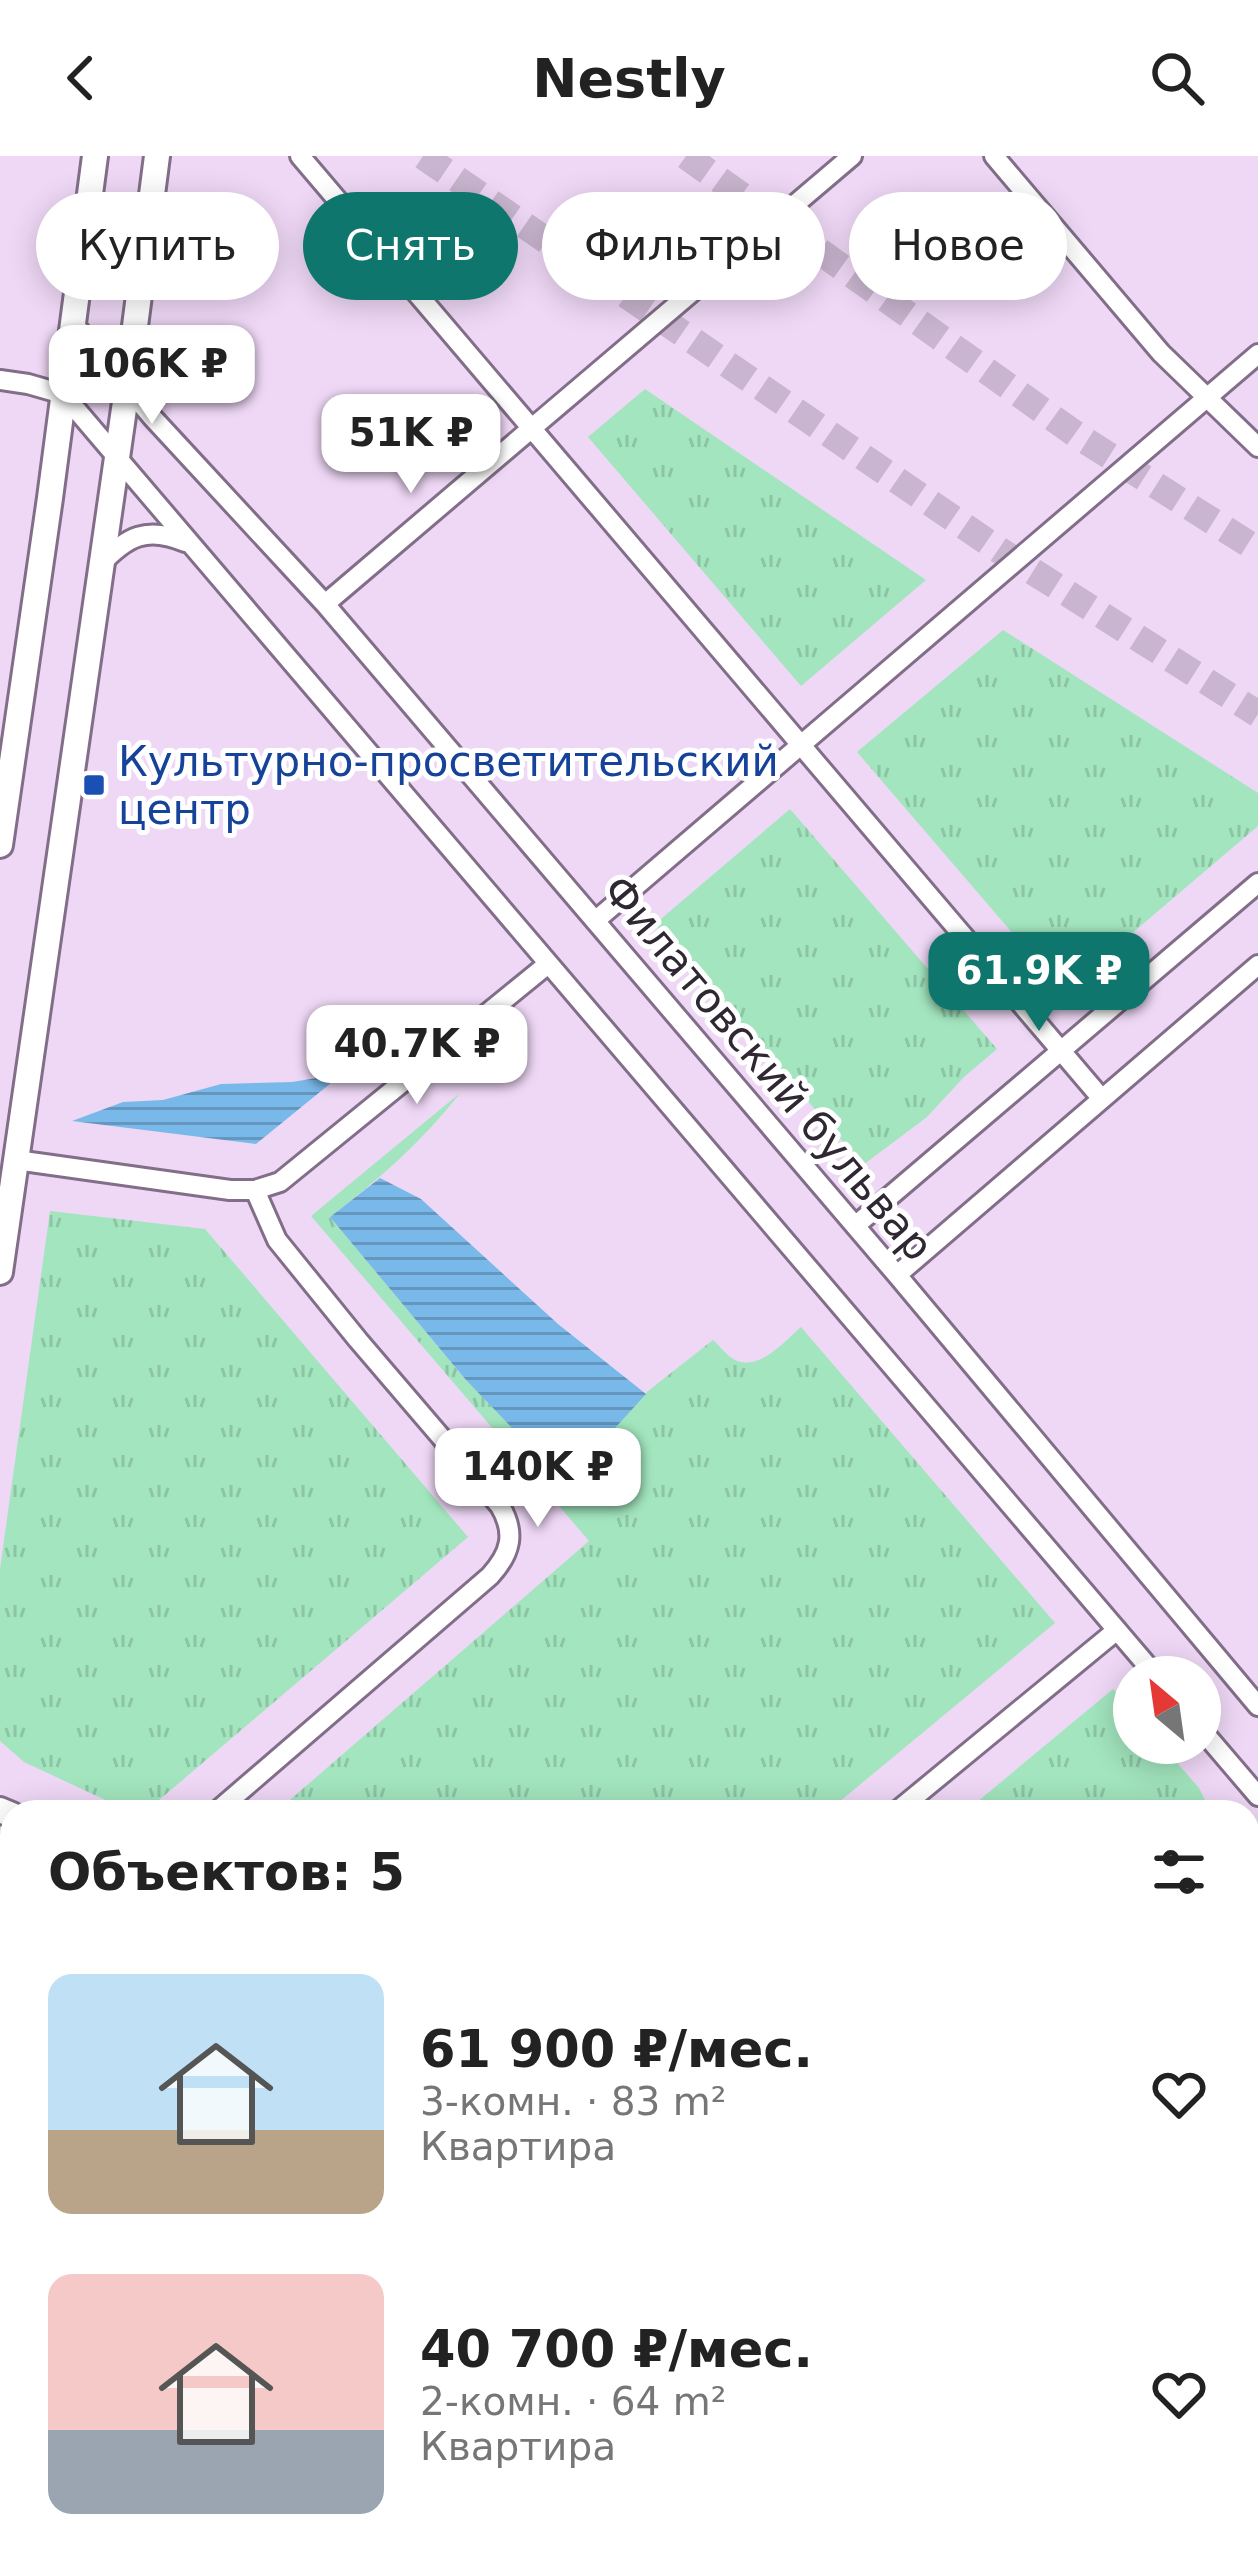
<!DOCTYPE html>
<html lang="ru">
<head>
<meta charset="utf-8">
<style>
  :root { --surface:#fff; --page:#f6f6f6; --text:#222; --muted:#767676; --accent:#0f766e }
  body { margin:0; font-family:"DejaVu Sans",sans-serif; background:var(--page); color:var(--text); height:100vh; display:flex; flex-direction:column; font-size:45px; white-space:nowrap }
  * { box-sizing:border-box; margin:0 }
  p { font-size:39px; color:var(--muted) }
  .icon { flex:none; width:66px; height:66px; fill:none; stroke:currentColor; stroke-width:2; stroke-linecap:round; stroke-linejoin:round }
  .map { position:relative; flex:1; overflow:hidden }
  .drawer { position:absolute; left:0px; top:1644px; width:1260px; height:771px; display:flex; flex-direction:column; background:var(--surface); border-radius:36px 36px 0 0; box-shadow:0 6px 30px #0003 }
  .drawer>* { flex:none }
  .guide { position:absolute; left:36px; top:36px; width:1188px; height:108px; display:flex; gap:24px }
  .needle { width:78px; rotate:331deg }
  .controls { position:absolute; left:1113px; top:1500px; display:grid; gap:24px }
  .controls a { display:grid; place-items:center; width:108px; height:108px; border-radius:50%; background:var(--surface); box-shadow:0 6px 30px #0003; font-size:60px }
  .price { position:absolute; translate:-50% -102px; padding:0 27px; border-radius:24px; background:#fff; color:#222; font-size:39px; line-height:78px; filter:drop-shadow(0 3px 6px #0008) }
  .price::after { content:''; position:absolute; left:50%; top:72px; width:36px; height:27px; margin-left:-18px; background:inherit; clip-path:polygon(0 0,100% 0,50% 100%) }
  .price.on { background:var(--accent); color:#fff }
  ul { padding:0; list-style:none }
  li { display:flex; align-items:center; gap:36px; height:300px; padding:0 48px }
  li span { display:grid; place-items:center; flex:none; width:336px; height:240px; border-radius:24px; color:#555 }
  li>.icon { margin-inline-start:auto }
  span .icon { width:144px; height:144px; fill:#fffc; stroke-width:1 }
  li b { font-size:51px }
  h2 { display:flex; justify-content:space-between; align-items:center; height:144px; padding:0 48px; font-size:51px }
  .pill { padding:0 42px; border-radius:54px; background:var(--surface); box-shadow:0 6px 30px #0003; font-size:42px; line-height:108px }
  .pill.on { background:var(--accent); color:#fff }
  header { display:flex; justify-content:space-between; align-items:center; height:156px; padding:0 48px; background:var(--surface); font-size:54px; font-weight:700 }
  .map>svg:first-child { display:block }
  .grass { fill:url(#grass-tufts) }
  .forest { fill:url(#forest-crowns) }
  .cemetery { fill:url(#cemetery-stones) }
  .water { fill:url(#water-rules) }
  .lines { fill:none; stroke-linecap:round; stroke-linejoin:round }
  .stream { stroke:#79b9ea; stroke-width:6 }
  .secondary-tunnel { stroke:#c9b5cf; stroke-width:27; stroke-dasharray:27 14; stroke-linecap:butt }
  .minor-casing { stroke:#826e88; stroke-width:24 }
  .tertiary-casing { stroke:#826e88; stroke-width:30 }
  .minor { stroke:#fff; stroke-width:18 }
  .tertiary { stroke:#fff; stroke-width:24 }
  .transit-dot { fill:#1a4fb4; stroke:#fff; stroke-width:4.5 }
  .labels { text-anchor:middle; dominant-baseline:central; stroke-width:10; stroke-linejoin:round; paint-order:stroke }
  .transit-label { font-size:42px; fill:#164399; stroke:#fff; text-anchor:start }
  .street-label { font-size:42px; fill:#2f2732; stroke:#fff }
</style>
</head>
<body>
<header><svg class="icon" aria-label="back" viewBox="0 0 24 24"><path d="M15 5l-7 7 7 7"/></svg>Nestly<svg class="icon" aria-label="search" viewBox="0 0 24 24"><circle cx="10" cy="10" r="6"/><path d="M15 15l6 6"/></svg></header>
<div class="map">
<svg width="1258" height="2413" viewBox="0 0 1258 2413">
  <defs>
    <pattern id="grass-tufts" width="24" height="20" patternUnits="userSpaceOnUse" patternTransform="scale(3)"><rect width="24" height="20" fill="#a2e5be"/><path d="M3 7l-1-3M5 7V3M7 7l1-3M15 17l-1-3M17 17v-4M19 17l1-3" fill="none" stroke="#8cc4a4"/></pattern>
    <pattern id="forest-crowns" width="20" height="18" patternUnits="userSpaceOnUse" patternTransform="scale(3)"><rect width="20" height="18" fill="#77c298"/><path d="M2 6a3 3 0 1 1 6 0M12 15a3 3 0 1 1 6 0" fill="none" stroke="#629e7d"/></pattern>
    <pattern id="cemetery-stones" width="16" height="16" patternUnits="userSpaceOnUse" patternTransform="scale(3)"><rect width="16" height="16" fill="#a2e5be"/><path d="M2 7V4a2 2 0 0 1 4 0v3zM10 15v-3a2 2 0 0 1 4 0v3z" fill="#8cc4a4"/></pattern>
    <pattern id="water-rules" width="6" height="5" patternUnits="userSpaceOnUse" patternTransform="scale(3)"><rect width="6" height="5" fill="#79b9ea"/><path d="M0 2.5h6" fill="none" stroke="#6496be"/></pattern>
  </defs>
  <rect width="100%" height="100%" fill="#efd8f6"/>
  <!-- grass -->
  <path class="grass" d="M645,233L926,424L801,530L588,281Z
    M1003,474L1258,637V670L1063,836L857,596Z
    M790,653L997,893L964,921L927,961L863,1009L655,768Z
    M460,937C423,985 378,1024 330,1061L466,1224L549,1309C564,1314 572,1312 586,1304L648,1235L713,1184C720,1190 727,1200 735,1204C759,1216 785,1185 801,1171L1055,1467L827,1656H276L589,1385L311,1060Z
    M50,1055L205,1073L468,1381L145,1656H131L24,1606L0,1585V1413Z
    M1113,1533L1134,1557V1587H1160L1199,1632L1211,1656H965Z
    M0,1743L12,1749V2403H234L233,2413H0Z
    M1258,1828V2078L1248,2084V1837Z
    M1248,2115L1258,2125V2232L1248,2225Z
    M652,2403H796L802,2413H617Z"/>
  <!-- forest -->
  <path class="forest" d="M1248,2355L1258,2369V2413H940L975,2403H1248Z"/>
  <!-- cemetery -->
  <path class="cemetery" d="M240,2403H620L590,2413H240Z"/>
  <!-- water -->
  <path class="water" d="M342,918L256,988L72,965L123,946L163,944L221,928L292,926Z
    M380,1022L421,1043L558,1168L646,1238L586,1304C567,1315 555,1314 539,1300L466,1224L330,1061Z"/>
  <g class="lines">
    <!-- stream -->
    <path class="stream" d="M1248,2176L1258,2165
      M1028,2413L1035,2403"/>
    <!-- secondary-tunnel -->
    <path class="secondary-tunnel" d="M423,0L999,394L1258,558
      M686,0L1078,280L1258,394"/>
    <defs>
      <path id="minor" d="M300,0L1102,943
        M994,0L1161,197L1258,291
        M72,166L153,262L325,448L897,1119L1258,1550
        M0,224L28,228L63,238L1157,1521
        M100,409C127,380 147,370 185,386
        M325,448L852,0
        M595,765L1258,198
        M16,1004L230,1034H255L280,1026L548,808
        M855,1070L1258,727
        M897,1119L1258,809
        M1200,1572L1258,1640
        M216,1656L490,1420C511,1397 516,1377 500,1350L358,1184L277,1084L255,1034
        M896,1656L1117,1474
        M1248,2282L1258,2287"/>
      <path id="tertiary" d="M0,689L50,342L95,0
        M0,1116L127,232L157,0
        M0,1654L12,1659
        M1248,1755L1258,1746
        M1248,1795L1258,1786"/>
    </defs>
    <!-- minor casing -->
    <use href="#minor" class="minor-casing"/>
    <!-- tertiary casing -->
    <use href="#tertiary" class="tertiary-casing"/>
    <!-- minor -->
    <use href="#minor" class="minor"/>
    <!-- tertiary -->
    <use href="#tertiary" class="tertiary"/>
  </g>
  <!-- markers -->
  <rect class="transit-dot" x="82" y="617" width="24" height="24" rx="6"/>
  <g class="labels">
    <!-- transit labels -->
    <g class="transit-label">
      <text x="118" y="605">Культурно-просветительский<tspan x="118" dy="48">центр</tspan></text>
    </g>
    <!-- street labels -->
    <g class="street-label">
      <text transform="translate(768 912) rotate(50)">Филатовский бульвар</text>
    </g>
  </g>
</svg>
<div class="controls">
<a><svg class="needle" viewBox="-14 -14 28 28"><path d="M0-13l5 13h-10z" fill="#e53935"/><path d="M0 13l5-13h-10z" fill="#767676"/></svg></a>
</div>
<b class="price" style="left:152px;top:271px">106K ₽</b>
<b class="price" style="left:411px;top:340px">51K ₽</b>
<b class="price on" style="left:1039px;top:878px">61.9K ₽</b>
<b class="price" style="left:417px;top:951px">40.7K ₽</b>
<b class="price" style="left:538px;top:1374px">140K ₽</b>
<div class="guide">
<a class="pill">Купить</a>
<a class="pill on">Снять</a>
<a class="pill">Фильтры</a>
<a class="pill">Новое</a>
</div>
<section class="drawer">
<h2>Объектов: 5<svg class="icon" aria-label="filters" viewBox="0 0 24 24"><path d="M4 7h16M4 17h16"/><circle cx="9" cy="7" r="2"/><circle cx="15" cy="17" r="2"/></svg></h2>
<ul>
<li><span style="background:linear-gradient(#bfe0f5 65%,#b9a48a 0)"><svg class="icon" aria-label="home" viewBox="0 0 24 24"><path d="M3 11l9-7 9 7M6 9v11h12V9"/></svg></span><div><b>61 900 ₽/мес.</b><p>3-комн. · 83 m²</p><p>Квартира</p></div><svg class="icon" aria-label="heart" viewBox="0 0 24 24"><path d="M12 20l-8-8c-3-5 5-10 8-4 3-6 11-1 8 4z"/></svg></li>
<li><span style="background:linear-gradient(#f6c9c9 65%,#9aa5b1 0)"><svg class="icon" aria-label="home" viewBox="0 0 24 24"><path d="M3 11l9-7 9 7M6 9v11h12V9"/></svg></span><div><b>40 700 ₽/мес.</b><p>2-комн. · 64 m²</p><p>Квартира</p></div><svg class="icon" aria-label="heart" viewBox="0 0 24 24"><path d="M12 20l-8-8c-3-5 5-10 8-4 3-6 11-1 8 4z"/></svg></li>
</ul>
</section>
</div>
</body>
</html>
